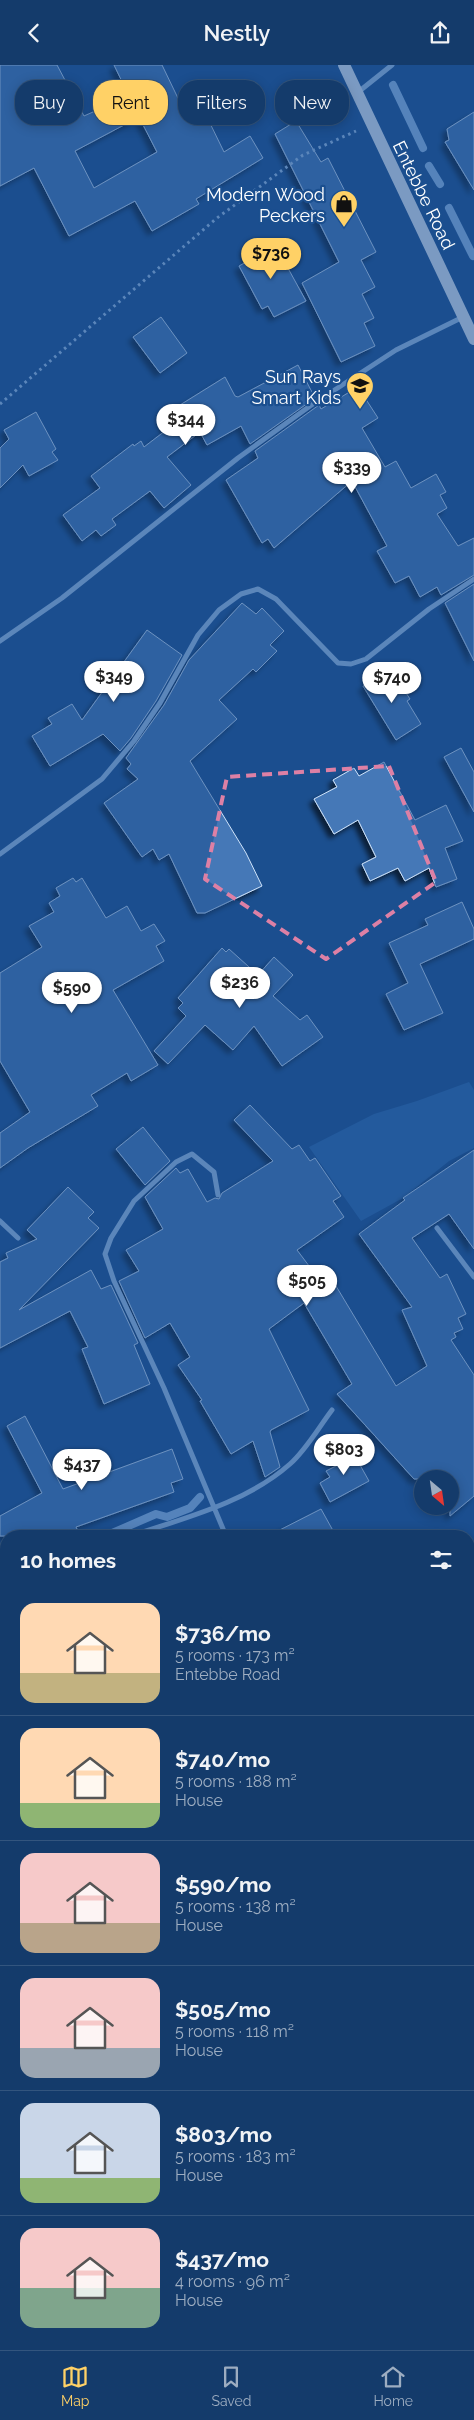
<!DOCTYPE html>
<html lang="en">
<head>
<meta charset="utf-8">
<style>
  :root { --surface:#143b6b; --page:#214673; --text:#f1f3f6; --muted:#9dadc1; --line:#33557e; --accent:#ffd166 }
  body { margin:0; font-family:Raleway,sans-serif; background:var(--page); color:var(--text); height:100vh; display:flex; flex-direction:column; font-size:19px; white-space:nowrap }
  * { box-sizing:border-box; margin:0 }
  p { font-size:16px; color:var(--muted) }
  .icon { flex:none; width:28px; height:28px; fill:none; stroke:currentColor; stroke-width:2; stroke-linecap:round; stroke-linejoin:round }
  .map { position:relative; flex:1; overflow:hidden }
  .details { position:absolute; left:0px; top:1465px; width:475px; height:820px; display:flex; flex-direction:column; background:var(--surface); border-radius:20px 20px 0 0; box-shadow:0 2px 12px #0003,0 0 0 1px var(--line) }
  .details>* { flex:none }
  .top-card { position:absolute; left:15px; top:15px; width:445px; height:45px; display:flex; gap:10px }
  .needle { width:32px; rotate:151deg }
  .tools { position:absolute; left:414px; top:1405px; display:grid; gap:10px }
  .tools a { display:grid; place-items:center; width:45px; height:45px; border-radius:50%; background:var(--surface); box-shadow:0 2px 12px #0003,0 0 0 1px var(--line); font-size:25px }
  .price { position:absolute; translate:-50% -42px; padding:0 11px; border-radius:18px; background:#fff; color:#222; font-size:16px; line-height:32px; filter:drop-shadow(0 1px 2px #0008) }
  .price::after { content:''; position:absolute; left:50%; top:30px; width:15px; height:11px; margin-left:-8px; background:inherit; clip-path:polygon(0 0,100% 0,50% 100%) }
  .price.on { background:var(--accent); color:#111 }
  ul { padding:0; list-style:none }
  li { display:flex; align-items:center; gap:15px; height:125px; padding:0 20px }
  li+li { border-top:1px solid var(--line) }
  li span { display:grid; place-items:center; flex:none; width:140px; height:100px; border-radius:15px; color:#555 }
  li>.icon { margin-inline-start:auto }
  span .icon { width:60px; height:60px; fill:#fffc; stroke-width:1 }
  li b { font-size:21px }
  h2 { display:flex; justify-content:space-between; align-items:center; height:60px; padding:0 20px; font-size:21px }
  .tag { padding:0 18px; border-radius:20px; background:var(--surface); box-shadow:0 2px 12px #0003,0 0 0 1px var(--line); font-size:18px; line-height:45px }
  .tag.on { background:var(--accent); color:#111 }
  header { display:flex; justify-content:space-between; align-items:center; height:65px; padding:0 20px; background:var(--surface); font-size:22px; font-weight:600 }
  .dock { display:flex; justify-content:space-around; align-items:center; height:70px; border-top:1px solid var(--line); background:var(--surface); font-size:14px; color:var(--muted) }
  .dock a { display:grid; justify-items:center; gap:2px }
  .dock .on { color:var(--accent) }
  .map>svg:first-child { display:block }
  .green { fill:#2e69ad }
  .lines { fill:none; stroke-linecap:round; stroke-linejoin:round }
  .stream { stroke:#9cc4f0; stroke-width:8 }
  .building { fill:#4478b7; stroke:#cfe3fa; fill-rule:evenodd; filter:url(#shadow) }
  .path { stroke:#a9c9ee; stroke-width:3; stroke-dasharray:2.5 4; stroke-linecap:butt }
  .street { stroke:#a9c9ee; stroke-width:5 }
  .primary { stroke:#f0f6ff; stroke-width:12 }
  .marked { fill:none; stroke:#dd80a5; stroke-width:4; stroke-dasharray:10 6; stroke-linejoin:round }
  .labels { text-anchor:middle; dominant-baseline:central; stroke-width:4.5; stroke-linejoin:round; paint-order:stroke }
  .poi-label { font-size:18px; fill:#fff; stroke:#1b4f8f; text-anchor:end }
  .street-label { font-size:18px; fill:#fff; stroke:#1b4f8f }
</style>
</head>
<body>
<header><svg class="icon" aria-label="back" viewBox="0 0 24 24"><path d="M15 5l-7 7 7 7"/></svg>Nestly<svg class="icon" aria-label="share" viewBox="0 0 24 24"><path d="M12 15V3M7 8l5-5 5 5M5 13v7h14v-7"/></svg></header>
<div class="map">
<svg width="474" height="2285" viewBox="0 0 474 2285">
  <defs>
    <filter id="shadow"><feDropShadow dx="-4.5" dy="4.5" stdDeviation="2.5" flood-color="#0009"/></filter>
  </defs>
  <rect width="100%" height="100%" fill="#1b4f8f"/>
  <!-- green -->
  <path class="green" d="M469,1017L474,1025V1083L449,1096L403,1133L361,1156L309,1082L374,1049L417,1036Z
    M474,2231V2285H456L453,2279H469V2233Z"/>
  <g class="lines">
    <!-- stream -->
    <path class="stream" d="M393,20L423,83
      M429,101L440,119
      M449,143L473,191
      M110,1469L156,1449L167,1452L190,1443L200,1432
      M0,2133L6,2129
      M469,2211L474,2208
      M301,2279L303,2285
      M312,2285L332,2279"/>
  </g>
  <!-- building -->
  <path class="building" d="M0,0H57L84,51L129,31L114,0H162L189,56L205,48L224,87L250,71L263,93L196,134L199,139L152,166L135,136L69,171L34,103L0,121ZM139,52L157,87L94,123L75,86Z
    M474,47V125L445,77L449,75L447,64Z
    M296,56L321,97L328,93L376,187L361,195L375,222L362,229L374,253L364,258L375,281L341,297L302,218L339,197L275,69Z
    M265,174L272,188L278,185L306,236L274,252L268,241L262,244L239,201L250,195L245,185Z
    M161,252L187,288L160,308L133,272Z
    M298,300L315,333L250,379L241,361L207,380L200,367L167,392L191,420L164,443L150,426L112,454L116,460L101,471L96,465L82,476L63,450L100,423L91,411L133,379L134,381L141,376L144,382L178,356L172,345L225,312L235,331L238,332Z
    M358,322L378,353L362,363L385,402L396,396L411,423L436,409L446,427L440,430L447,443L437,449L458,481L474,473V510L441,530L437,522L420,532L409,511L395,518L377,486L387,481L352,416L274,483L268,474L262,478L226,415L258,393L255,386L312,345L319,340L321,344Z
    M36,347L56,384L52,387L58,395L29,411L23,400L0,423V383L9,374L4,365Z
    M474,519V596L445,538Z
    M242,538L256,549L262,543L284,566L270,580L277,586L256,607L253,604L219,635L237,654L190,696L246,788L262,821L205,848H197L169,789L159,795L153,784L142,792L104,738L138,714L127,704L131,699L126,693L164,640L189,595Z
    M147,565L182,590L156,636L131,673L120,686L103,669L50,701L32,671L52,659L48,653L72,639L82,655Z
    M390,603L410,634L407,636L421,659L396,675L363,621Z
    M461,683L474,707V747L444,692Z
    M384,697L415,755L446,740L463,776L445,783L457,814L436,822L429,803L405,816L398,803L370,816L362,799L376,792L358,755L334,769L314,734L337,722L333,715L354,703L359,711Z
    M73,813L76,817L82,813L106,853L127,841L141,866L154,859L165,876L156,881L164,896L113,925L158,1000L131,1016L127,1008L91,1030L98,1041L28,1083L0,1103V1068L30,1047L0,996V908L42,882L29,861L54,847L49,838L60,831L56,823Z
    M462,837L474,864V874L420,899L443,948L404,965L386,929L408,918L389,878L428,860L425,854Z
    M222,883L226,887L229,884L258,910L274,892L293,910L273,931L300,955L307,950L323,972L282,1001L254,961L233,985L205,960L168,999L154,986L186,951L178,943L183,938L178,933Z
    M250,1040L292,1084L299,1080L310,1096L315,1093L341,1131L333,1136L344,1152L297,1185L328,1226L336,1221L396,1321L427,1301L402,1245L412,1242L359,1169L405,1135L403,1133L474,1085V1184L449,1149L412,1173L440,1213L447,1209L466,1249L458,1253L463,1264L454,1268L456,1272L451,1275L474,1310V1431L450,1451V1414H414L337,1329L352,1319L304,1238L269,1264L309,1345L271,1365L270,1367L280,1402L265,1412L253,1376L231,1389L200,1336L202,1335L178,1300L190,1292L170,1258L145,1273L119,1216L139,1206L126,1185L163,1164L145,1132L176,1103L180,1108L188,1104L207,1137L215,1133L219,1134L222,1128L273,1096L234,1055Z
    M143,1062L170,1096L145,1120L116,1084Z
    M68,1122L94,1147L88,1153L99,1163L19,1245L91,1205L101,1224L111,1220L138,1278L134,1280L150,1319L104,1339L82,1284L88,1282L70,1246L0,1283V1197L8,1193L6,1188L37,1174L27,1165Z
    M25,1351L63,1424L172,1384L183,1414L171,1418L174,1427L76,1462L80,1471H0V1451L42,1428L7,1361Z
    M351,1384L369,1416L330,1437L320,1418L330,1412L326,1406L338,1400L334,1393Z
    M321,1444L336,1471H268Z"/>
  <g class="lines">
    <!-- path -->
    <path class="path" d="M0,339L217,153L303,90L356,66
      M469,2226L474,2224
      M335,2285L350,2279"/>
    <!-- street -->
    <path class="street" d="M357,28L392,0
      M0,576L62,533L238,393L310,341L396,285L463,252
      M0,789L102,714L134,676L160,638L198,570L219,545L241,529L258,524L276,534L338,598L351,599L366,594L429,544L474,514
      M218,1130L214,1107L192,1089L176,1097L134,1136L111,1173L105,1189L114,1216L164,1323L226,1471
      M0,1156L18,1173
      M437,1163L474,1212
      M131,1471C184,1453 246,1438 290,1399C306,1385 319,1362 332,1345
      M0,1522L6,1519
      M469,1534L474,1531
      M469,1712L474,1709
      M0,1779L6,1793
      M0,1986L6,1980
      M469,2130L474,2136
      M3,2285L15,2279"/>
    <!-- primary -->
    <path class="primary" d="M344,0L474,274"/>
  </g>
  <!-- marked area -->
  <path d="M0 0H474V2285H0ZM389,701L436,817L326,894L205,814L227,712Z" fill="#1b4f8f" fill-opacity=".55" fill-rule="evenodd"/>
  <path class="marked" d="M389,701L436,817L326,894L205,814L227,712Z"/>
  <!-- icons -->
  <defs>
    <symbol id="shop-pin" viewBox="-11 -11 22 30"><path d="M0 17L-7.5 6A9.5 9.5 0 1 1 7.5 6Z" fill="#ffd166" stroke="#1b4f8f"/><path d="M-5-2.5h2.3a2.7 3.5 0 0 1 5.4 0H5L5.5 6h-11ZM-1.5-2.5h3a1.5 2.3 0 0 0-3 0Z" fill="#111"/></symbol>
    <symbol id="school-pin" viewBox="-11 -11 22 30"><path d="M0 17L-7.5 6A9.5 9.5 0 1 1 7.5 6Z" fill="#ffd166" stroke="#1b4f8f"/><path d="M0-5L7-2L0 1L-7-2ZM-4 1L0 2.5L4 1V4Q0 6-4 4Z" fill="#111"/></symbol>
  </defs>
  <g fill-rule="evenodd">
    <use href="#shop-pin" x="328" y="123" width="32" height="43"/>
    <use href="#school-pin" x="344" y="305" width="32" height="43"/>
  </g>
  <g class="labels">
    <!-- poi labels -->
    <g class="poi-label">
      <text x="325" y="129">Modern Wood<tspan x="325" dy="21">Peckers</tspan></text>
      <text x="341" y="311">Sun Rays<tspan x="341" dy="21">Smart Kids</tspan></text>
    </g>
    <!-- street labels -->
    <g class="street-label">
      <text transform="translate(424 130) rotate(64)">Entebbe Road</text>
    </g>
  </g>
</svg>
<div class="tools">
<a><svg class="needle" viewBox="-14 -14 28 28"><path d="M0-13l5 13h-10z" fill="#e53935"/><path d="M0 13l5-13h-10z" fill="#9dadc1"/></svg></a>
</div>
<b class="price on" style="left:271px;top:215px">$736</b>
<b class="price" style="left:186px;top:381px">$344</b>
<b class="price" style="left:352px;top:429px">$339</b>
<b class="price" style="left:114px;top:638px">$349</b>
<b class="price" style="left:392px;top:639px">$740</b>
<b class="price" style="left:240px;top:944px">$236</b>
<b class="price" style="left:72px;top:949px">$590</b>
<b class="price" style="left:307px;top:1242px">$505</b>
<b class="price" style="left:344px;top:1411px">$803</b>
<b class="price" style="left:82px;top:1426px">$437</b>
<div class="top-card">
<a class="tag">Buy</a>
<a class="tag on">Rent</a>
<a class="tag">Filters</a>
<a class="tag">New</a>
</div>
<section class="details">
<h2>10 homes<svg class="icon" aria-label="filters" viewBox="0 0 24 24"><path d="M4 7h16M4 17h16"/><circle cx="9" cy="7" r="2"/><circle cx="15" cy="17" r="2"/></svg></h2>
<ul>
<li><span style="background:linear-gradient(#ffd9b3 70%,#c2b280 0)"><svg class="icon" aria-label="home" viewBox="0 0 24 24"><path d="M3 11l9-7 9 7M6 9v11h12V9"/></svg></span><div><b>$736/mo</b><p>5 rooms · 173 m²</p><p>Entebbe Road</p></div></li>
<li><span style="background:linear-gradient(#ffd9b3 75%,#8fb573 0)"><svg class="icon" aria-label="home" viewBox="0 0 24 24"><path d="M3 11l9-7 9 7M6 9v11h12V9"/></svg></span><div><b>$740/mo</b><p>5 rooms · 188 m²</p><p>House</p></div></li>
<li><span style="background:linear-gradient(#f6c9c9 70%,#b9a48a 0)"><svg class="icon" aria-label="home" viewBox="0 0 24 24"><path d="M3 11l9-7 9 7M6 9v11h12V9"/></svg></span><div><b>$590/mo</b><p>5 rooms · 138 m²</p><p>House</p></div></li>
<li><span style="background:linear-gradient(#f6c9c9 70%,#9aa5b1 0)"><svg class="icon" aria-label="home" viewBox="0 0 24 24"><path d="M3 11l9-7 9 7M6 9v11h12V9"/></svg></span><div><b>$505/mo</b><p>5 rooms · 118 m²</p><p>House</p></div></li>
<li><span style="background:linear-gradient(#c9d6e8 75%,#8fb573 0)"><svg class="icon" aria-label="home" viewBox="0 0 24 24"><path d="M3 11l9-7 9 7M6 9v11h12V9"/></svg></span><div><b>$803/mo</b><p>5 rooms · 183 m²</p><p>House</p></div></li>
<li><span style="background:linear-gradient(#f6c9c9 60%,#7fa58c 0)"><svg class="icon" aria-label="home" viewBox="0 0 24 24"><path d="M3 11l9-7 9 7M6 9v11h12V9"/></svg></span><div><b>$437/mo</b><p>4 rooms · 96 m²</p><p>House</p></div></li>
</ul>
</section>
</div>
<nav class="dock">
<a class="on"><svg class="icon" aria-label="map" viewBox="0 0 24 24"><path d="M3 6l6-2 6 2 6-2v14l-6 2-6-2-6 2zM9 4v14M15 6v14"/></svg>Map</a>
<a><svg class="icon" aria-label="saved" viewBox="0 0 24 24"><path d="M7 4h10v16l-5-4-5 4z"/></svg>Saved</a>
<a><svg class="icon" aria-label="home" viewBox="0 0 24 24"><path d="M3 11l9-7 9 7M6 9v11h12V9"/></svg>Home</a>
</nav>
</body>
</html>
